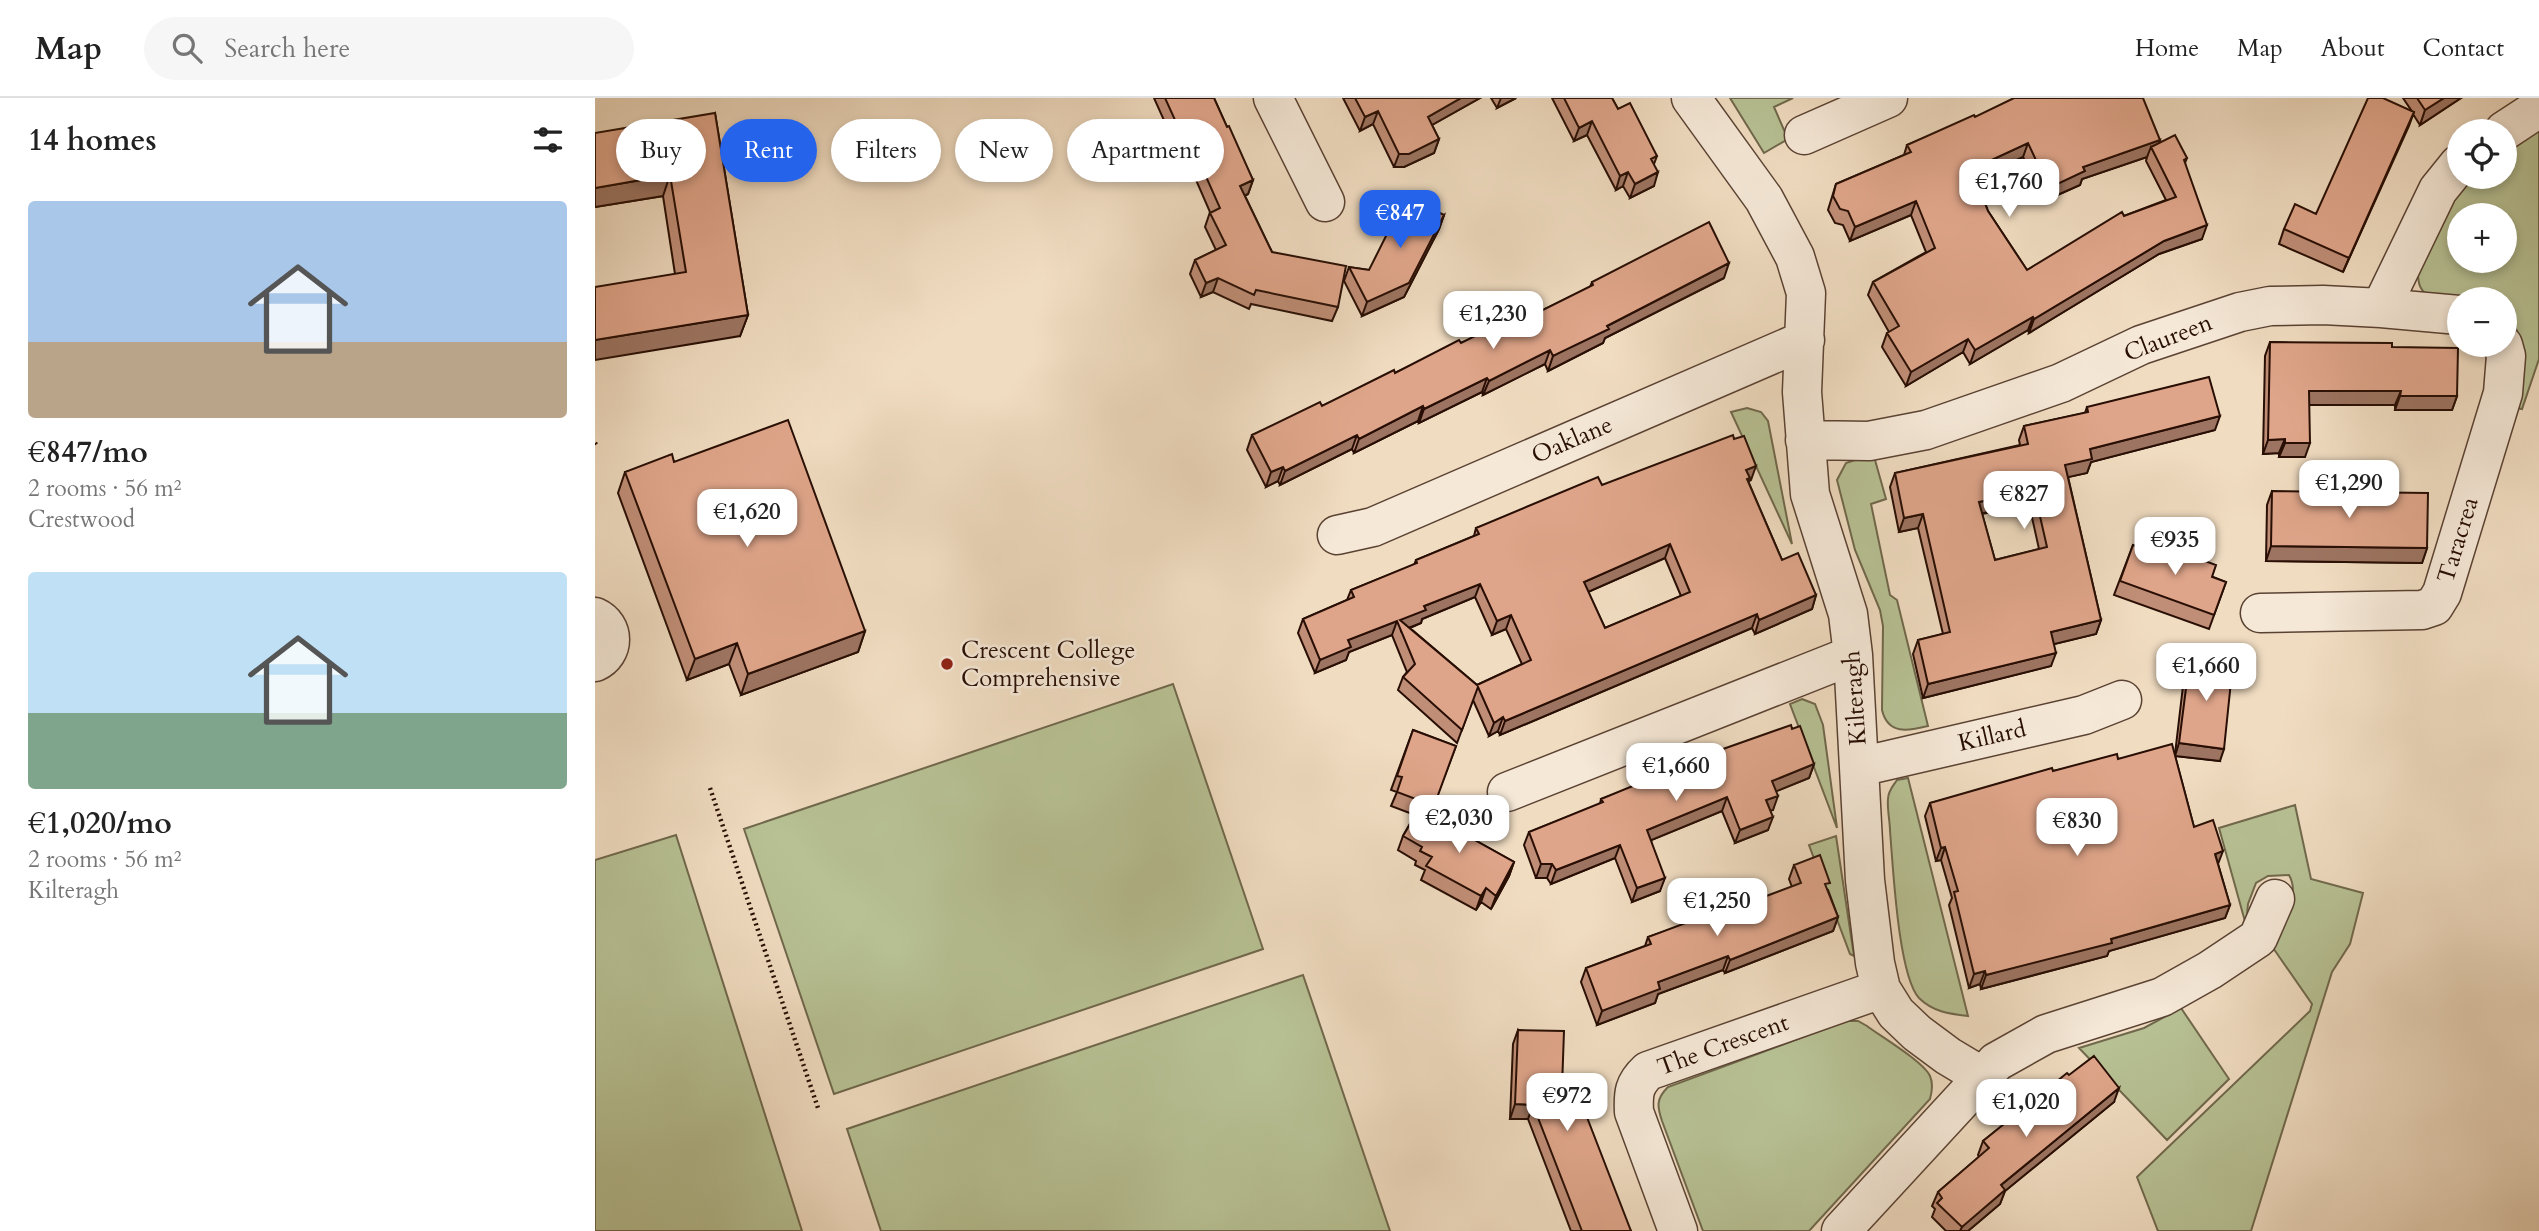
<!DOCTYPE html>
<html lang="en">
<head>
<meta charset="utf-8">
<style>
  :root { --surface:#fff; --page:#f6f6f6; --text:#222; --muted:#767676; --line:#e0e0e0; --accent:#2563eb }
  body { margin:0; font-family:Cardo,serif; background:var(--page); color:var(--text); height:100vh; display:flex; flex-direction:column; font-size:26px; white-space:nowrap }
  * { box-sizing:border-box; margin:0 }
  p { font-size:23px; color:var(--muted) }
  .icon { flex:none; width:38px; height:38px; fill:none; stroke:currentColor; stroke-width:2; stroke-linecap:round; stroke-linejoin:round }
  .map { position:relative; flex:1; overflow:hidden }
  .sheet { display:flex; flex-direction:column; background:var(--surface); width:595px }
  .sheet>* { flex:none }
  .banner { position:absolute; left:21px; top:21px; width:665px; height:63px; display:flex; gap:14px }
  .controls { position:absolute; left:1852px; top:21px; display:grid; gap:14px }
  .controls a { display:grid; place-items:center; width:70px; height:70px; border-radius:50%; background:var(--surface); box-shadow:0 4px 10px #0003; font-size:35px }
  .price { position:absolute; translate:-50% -60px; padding:0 16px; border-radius:14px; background:#fff; color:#222; font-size:23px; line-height:46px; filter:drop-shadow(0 2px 4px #0008) }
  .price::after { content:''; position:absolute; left:50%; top:42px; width:21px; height:16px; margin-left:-10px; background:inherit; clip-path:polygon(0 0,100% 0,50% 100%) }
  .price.selected { background:var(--accent); color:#fff }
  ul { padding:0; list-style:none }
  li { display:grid; align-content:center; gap:14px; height:371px; padding:0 28px }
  li span { display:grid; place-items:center; height:217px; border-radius:7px; color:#555 }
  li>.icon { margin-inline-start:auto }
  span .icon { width:126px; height:126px; fill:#fffc; stroke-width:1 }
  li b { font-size:30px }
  h2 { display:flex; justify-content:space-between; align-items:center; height:84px; padding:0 28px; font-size:30px }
  .pill { padding:0 24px; border-radius:32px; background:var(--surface); box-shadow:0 4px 10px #0003; font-size:24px; line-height:63px }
  .pill.selected { background:var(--accent); color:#fff }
  header { display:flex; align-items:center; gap:42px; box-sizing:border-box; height:98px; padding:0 35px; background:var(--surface); border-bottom:2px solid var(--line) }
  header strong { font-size:33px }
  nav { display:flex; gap:38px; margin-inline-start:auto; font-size:24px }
  .search { width:490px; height:63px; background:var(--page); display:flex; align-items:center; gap:18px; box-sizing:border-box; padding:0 24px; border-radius:38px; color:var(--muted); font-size:26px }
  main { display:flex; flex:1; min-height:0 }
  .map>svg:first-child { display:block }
  .grass { fill:#b7c194; stroke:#70684c; stroke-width:2; fill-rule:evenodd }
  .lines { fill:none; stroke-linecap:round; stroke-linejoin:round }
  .minor-casing { stroke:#5a4233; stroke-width:41 }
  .path { stroke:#280e04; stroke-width:4.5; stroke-dasharray:2 3.5; stroke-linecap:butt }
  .minor { stroke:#f5e8d7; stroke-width:38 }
  .wall { fill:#c08e77; stroke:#280e04; stroke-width:2; fill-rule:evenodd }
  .shaded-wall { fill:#9c7461; stroke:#280e04; stroke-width:2 }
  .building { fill:#dfa58a; stroke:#280e04; stroke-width:2; fill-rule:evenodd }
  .poi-dot { fill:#8f2418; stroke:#f5e8d7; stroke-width:2.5 }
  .labels { text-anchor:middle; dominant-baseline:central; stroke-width:5; stroke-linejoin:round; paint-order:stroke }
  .street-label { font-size:24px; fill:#280e04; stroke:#f5e8d7 }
  .poi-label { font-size:24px; fill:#280e04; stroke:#f5e8d7; text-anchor:start }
</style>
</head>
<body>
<header>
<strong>Map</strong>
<div class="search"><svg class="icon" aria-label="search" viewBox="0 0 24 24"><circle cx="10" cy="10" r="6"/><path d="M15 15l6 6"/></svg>Search here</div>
<nav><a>Home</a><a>Map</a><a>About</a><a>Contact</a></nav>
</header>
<main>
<section class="sheet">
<h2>14 homes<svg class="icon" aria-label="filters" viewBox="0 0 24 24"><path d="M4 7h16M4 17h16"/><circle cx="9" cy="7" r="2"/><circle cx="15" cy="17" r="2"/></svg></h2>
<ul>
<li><span style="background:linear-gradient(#a9c7e8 65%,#b9a48a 0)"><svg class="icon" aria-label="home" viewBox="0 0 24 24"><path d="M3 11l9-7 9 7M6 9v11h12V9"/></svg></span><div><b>€847/mo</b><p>2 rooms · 56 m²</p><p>Crestwood</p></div></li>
<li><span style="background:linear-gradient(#bfe0f5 65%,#7fa58c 0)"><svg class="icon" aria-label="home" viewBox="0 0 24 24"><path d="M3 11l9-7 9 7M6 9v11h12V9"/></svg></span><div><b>€1,020/mo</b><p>2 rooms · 56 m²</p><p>Kilteragh</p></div></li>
</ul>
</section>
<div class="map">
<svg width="1944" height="1133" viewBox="0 0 1944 1133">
  <rect width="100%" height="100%" fill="#f0dcc1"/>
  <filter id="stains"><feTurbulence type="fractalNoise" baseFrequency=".00286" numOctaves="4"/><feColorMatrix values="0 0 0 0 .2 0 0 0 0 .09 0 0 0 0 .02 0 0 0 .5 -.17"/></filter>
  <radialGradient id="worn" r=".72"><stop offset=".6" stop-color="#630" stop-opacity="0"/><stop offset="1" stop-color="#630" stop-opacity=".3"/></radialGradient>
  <!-- grass -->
  <path class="grass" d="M1135,0H1198L1179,9L1193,41L1169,55Z
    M1944,29V261L1927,311L1921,310C1923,285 1935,231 1909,216V201C1893,201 1841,204 1829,194C1822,188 1823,176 1823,167L1870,79H1909V52ZM1864,117H1909V163H1864Z
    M1152,310L1166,314L1173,323L1197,446L1136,314Z
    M1260,362H1280L1291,401L1276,406L1295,497L1302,502L1333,628C1313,633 1293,637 1287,612L1288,528L1285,512L1260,452L1242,382L1251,365Z
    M578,586L668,851L239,996L149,731Z
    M1207,601L1220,606L1228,627L1242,730L1195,606Z
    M1313,680L1373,918C1355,916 1338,914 1324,900C1303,877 1298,767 1295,733C1295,723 1292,711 1293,701C1293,693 1298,688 1302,682Z
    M1700,707L1716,781L1768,795L1755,846L1737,874L1656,1133H1563L1542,1079L1715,913L1717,906L1674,844C1685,825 1707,800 1694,777L1673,778L1661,785L1653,806L1651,827L1624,730Z
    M81,737L207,1133H0V762Z
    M1241,738L1259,858L1255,856L1214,747Z
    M708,877L795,1133H286L252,1031Z
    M1586,910L1634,981L1572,1042L1484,950L1549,930Z
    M1252,923H1263L1272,928C1285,938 1329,964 1335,978C1338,985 1337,994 1335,1001L1214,1133H1108L1067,1023C1062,1008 1061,1001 1073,989Z"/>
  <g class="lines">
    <defs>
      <path id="minor" d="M678,0L730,104
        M1096,0L1169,101L1200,159L1211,195L1207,294L1215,396L1253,516L1258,557L1270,782L1280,865L1286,891L1301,915L1322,935L1353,958L1388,979L1246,1133
        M1909,33L1944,10
        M1209,37L1293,0
        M1786,210L1864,217
        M1210,342L1274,343L1331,332L1466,285L1546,247L1645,214L1675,208L1728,207L1786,210L1843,92L1864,66
        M742,437L778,429L1210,242
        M1665,515L1827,512L1839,508L1847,495L1908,295L1911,258L1908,247
        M0,519C20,528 20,555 0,564
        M1264,669L1489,617L1527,602
        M912,694L1258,557
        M1388,979L1401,964L1451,936L1567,899L1615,872L1663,840L1680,801
        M1083,1133L1039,1014C1038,995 1039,986 1053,973L1286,891"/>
    </defs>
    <!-- minor casing -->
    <use href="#minor" class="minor-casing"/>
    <!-- path -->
    <path class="path" d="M0,345L3,349
      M115,690L223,1010"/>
    <!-- minor -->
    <use href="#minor" class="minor"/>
  </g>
  <!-- wall -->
  <path class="wall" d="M559,0H619L632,29L658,82L653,96L650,98L677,154L743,209L737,223L656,206L654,211L618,194L606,199L595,176L600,162L621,152L610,129L615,114L588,52L585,54L582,46L580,47Z
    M748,0H885L837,27L844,41L839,55L809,69H799L778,26L765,33Z
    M896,0H921L902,10Z
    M957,0H1017L1023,11L1062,58L1059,66V88L1035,100L1028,88L1021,92L992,37L979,43Z
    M1808,0H1866L1825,27L1818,16L1748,174L1684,146L1689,131L1721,116L1816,12Z
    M120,15L153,217L145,238L80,176L68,98L0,109Z
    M1380,19L1565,44L1592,60L1590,65L1607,141L1564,156L1434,235L1433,232L1375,266L1368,254L1311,288L1287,249L1292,235L1294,234L1273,197L1278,184L1331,154L1316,117L1255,143L1248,127L1240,125L1233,112L1241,86L1309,57L1312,47ZM1428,59L1449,103L1485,87L1487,81L1552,59L1551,63L1571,102L1529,118L1432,172L1393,113L1381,81Z
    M849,117L844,131L809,199L767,218L749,183L754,169L774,172Z
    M1129,180L1010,240L1008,245L953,273L950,266L888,297L887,294L824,325L823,323L759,355L757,351L685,387L683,383L671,389L652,352L657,337L727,308L866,245L932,220L995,189L997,184Z
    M1675,244L1797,249L1862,298L1857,312H1800V307H1714L1710,359H1684V355L1668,356L1670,258Z
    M1492,309L1620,332L1496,364L1492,375L1473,379L1506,522L1501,536L1459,546L1456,568L1328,600L1318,556L1323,542L1348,536L1323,430L1304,434L1295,389L1300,375L1425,347L1424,342L1429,328L1490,315ZM1434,406L1444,451L1400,462L1387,416Z
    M79,364L270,533L263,554L146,597L134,566L92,582L23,395L30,374Z
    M1156,382L1153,383L1187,462L1221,497L1217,511L1160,536L1157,530L905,637L903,633L894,638L878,602L862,645L803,592L808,579L812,574L797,537L754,554L751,562L720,575L703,535L708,521L752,502L756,492L819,467L821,462L879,438L881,430L1007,387ZM1070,460L1086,498L1010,530L993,494ZM880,499L897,537L911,531L927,566L882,587L815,530L826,525L827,521Z
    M1677,393L1832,450L1827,465L1671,463L1672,407Z
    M1538,447L1631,484L1614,531L1519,497Z
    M1595,559L1625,663L1580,658L1599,729L1623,766L1635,807L1630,820L1514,853L1512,858L1386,891L1385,886L1374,890L1354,807L1357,800L1346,762L1341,763L1330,718L1335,705L1458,673L1523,661L1580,656L1590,571Z
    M1197,631L1219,666L1214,680L1181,693L1178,712H1175L1173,732L1140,745L1127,713L1056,742L1065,793L1037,804L1020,760L956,786L952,780H941L929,747L934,734L1005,706L1006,701Z
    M818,632L861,648L835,717L919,764L914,778L896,811L886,804L881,812L826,782L830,772L820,767L821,763L803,752L808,738L820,717L796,708L802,694L796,692Z
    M1199,767L1233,792L1243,819L1238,833L1130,875L1128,872L1063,896L1060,905L1002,927L986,884L991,870L1050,848L1053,839L1145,808L1197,789L1194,781Z
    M923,932L966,1018L1036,1133H976L933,1021H915L918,946Z
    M1474,977L1519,1004L1410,1093L1405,1106L1373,1133H1351L1337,1119L1340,1111L1337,1108L1343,1094L1384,1059L1383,1057L1388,1043Z"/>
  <!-- shaded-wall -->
  <path class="shaded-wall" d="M866,0H885L828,32L833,19Z
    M906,0H921L902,10Z
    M1849,0H1866L1825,27L1830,12Z
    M783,13L778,26L765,33L770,19Z
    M1819,14L1814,28L1748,174L1754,160Z
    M997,23L992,37L979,43L984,30Z
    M587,32L582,46L580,47L585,33Z
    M593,38L588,52L585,54L590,40Z
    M844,41L839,55L809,69H799L804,56Z
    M1565,42L1560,56L1556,49L1552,59L1487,81L1485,87L1449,103L1454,90L1488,69Z
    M1433,45L1428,59L1372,85L1377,71Z
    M1033,74L1028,88L1021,92L1025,78Z
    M1063,74L1059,88L1035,100L1040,86Z
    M75,77L68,98L0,109V90Z
    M658,82L653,96L640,102L645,88Z
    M1321,103L1316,117L1255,143L1260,129Z
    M849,117L844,131L809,199L767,218L772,204Z
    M1612,127L1607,141L1564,156L1434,235L1439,221L1569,143Z
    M1134,165L1129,180L1010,240L1008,245L953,273L958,258L1012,228Z
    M623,180L618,194L606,199L611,185Z
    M153,217L145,238L0,262V242Z
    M1438,219L1433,232L1375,266L1380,252Z
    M1373,241L1368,254L1311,288L1316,274Z
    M955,252L950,266L888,297L894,283Z
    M892,280L887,294L824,325L829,311Z
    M1714,293H1806L1800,307H1709Z
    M1805,298H1862L1857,312H1800Z
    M828,308L823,323L759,355L764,341Z
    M1625,318L1620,332L1496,364L1492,375L1465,381L1470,367L1495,351Z
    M762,337L757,351L685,387L690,373Z
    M1690,341L1684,355L1668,356L1673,342Z
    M1690,345H1715L1710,359H1684Z
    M1161,368L1156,382L1154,383L1151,372Z
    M688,369L683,383L671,389L676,374Z
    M1439,392L1434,406L1379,417L1384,404Z
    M1328,416L1323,430L1304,434L1309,420Z
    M1075,446L1070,460L984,498L989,484Z
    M1676,448L1832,450L1827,465L1671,463Z
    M885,486L880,499L827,521L826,525L806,533L805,522L829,508Z
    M1221,497L1217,511L1160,536L1164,522Z
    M1162,516L1157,530L905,637L910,623Z
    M916,517L911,531L897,537L902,523Z
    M1506,522L1501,536L1451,548L1456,534Z
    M802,523L797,537L754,554L751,562L720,575L725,562L753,542Z
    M270,533L263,554L146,597L153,576Z
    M142,545L134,566L92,582L100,561Z
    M1461,555L1456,568L1328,600L1333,586Z
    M908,619L903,633L894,638L899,625Z
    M1584,645L1629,651L1625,663L1580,658Z
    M1219,666L1214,680L1172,697L1177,683Z
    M1183,698L1178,712L1166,716L1171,702Z
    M1132,699L1127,713L1047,746L1052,732Z
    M1178,719L1173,732L1140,745L1145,732Z
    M1025,747L1020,760L956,786L961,772Z
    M1350,749L1346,762L1341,763L1346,750Z
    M1628,753L1623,766L1620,756Z
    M919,764L914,778L896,811L901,798Z
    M946,766H957L952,780H941Z
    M1070,780L1065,793L1037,804L1042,790Z
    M891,790L886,804L881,812L886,798Z
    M1635,807L1630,820L1514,853L1512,858L1386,891L1391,877Z
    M1243,819L1238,833L1130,875L1135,862Z
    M1133,858L1128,872L1063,896L1060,905L1002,927L1007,913L1063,884Z
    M1390,873L1385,886L1374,890L1379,876Z
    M1524,990L1519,1004L1410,1093L1405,1106L1373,1133H1365L1367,1129L1406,1087Z
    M920,1006L938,1007L933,1021H915Z"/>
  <!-- building -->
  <path class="building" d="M570,0H619L632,29L634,28L658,82L645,88L677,154L751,168L743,209L661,192L659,197L623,180L611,185L600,162L631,147L615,115L625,110L593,38L590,40L587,32L585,33Z
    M760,0H866L833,19L844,41L814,56H804L783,13L770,19Z
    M969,0H1017L1023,11L1035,5L1062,58L1056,61L1063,74L1040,86L1033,74L1025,78L997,23L984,30Z
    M1419,0H1548L1565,42L1488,69L1490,73L1454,90L1433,45L1377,71L1393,113L1432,172L1527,114L1529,118L1581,99L1556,49L1580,37L1592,60L1589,62L1612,127L1569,143L1439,221L1438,219L1380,252L1373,241L1316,274L1292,235L1304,228L1278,184L1340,150L1321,103L1260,129L1253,113L1245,111L1238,98L1241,86L1316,54L1312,47L1379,17L1380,19Z
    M1773,0H1788L1819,14L1754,160L1689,131L1700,106L1721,116Z
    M1822,0H1849L1830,12Z
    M120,15L153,217L0,242V189L91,174L75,77L0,90V35Z
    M811,98L849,117L814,185L772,204L754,169L774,172Z
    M1114,124L1134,165L1012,228L1014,231L958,258L955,252L894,283L892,280L829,311L828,308L764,341L762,337L690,373L688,369L676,374L657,337L725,304L727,308L799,272L800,275L864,242L866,245L929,214L932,220L998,187L997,184Z
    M1675,244L1797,245V249L1863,250L1862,298H1805L1806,293H1714L1715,345H1690V341L1673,342Z
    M1614,279L1625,318L1495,351L1497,361L1470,367L1506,522L1456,534L1461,555L1333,586L1323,542L1355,534L1328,416L1309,420L1300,375L1433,346L1429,328L1493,314L1492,309ZM1439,392L1452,449L1400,462L1384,404Z
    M193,322L270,533L153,576L142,545L100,561L30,374L77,356L79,364Z
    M1138,337L1139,341L1149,338L1161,368L1151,372L1155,380L1152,381L1187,462L1203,455L1221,497L1164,522L1162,516L910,623L908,619L899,625L883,589L867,632L808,579L820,566L802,523L753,542L756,549L725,562L708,521L759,499L756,492L822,465L821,462L884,436L881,430L1003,379L1007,387ZM1075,446L1095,494L1010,530L989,484ZM885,486L902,523L916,517L936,562L882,587L805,522L831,512L829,508Z
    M1677,393L1833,395L1832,450L1676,448Z
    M1564,446L1621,467L1617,479L1631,484L1619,517L1525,483L1538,447L1561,456Z
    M1595,559L1638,564L1629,651L1584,645Z
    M1196,627L1197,631L1205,628L1219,666L1177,683L1183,698L1171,702L1178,719L1145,732L1132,699L1052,732L1070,780L1042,790L1025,747L961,772L957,766H946L934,734L1008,704L1006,701L1128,651Z
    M818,632L861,648L839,708L802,694L807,679L802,678Z
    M1577,646L1599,729L1618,722L1628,753L1620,756L1635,807L1516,841L1517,845L1391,877L1390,873L1379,876L1359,794L1363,793L1350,749L1346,750L1335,705L1457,670L1458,673L1522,656L1523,661Z
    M824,711L919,764L901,798L891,790L886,798L831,768L837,759L825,753L827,749L808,738Z
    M1225,757L1235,785L1230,786L1243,819L1135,862L1133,858L1063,884L1065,891L1007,913L991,870L1056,846L1053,839L1144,805L1145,808L1206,785L1199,767Z
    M923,932L969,933L966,1018L988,1009L1036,1133H987L938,1007L920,1006Z
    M1499,958L1524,990L1406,1087L1410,1092L1367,1129L1342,1105L1347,1100L1343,1094L1394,1050L1388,1043L1472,975L1474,977Z"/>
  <!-- markers -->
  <circle class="poi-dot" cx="352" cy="566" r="7"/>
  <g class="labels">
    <!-- street labels -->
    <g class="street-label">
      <text transform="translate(1573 240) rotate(-21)">Claureen</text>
      <text transform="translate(977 342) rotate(-23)">Oaklane</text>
      <text transform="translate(1863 442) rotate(-73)">Taracrea</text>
      <text transform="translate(1260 600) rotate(-94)">Kilteragh</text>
      <text transform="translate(1397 638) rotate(-13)">Killard</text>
      <text transform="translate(1128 947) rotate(-20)">The Crescent</text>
    </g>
    <!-- poi labels -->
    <g class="poi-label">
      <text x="366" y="552">Crescent College<tspan x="366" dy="28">Comprehensive</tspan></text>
    </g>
  </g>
  <rect width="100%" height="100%" filter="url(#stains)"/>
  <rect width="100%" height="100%" fill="url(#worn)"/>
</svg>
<div class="controls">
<a><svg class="icon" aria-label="locate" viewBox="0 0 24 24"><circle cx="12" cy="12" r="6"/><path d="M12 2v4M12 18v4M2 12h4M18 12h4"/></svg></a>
<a>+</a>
<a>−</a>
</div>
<b class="price" style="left:1414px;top:121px">€1,760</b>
<b class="price selected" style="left:805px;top:152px">€847</b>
<b class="price" style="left:898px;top:253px">€1,230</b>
<b class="price" style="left:1754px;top:422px">€1,290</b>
<b class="price" style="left:1429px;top:433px">€827</b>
<b class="price" style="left:152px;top:451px">€1,620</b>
<b class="price" style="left:1580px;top:479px">€935</b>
<b class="price" style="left:1611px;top:605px">€1,660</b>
<b class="price" style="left:1081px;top:705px">€1,660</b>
<b class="price" style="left:864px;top:757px">€2,030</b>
<b class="price" style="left:1482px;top:760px">€830</b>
<b class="price" style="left:1122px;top:840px">€1,250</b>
<b class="price" style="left:972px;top:1035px">€972</b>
<b class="price" style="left:1431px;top:1041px">€1,020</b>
<div class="banner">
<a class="pill">Buy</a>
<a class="pill selected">Rent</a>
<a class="pill">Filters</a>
<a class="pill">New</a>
<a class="pill">Apartment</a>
</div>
</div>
</main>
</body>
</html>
